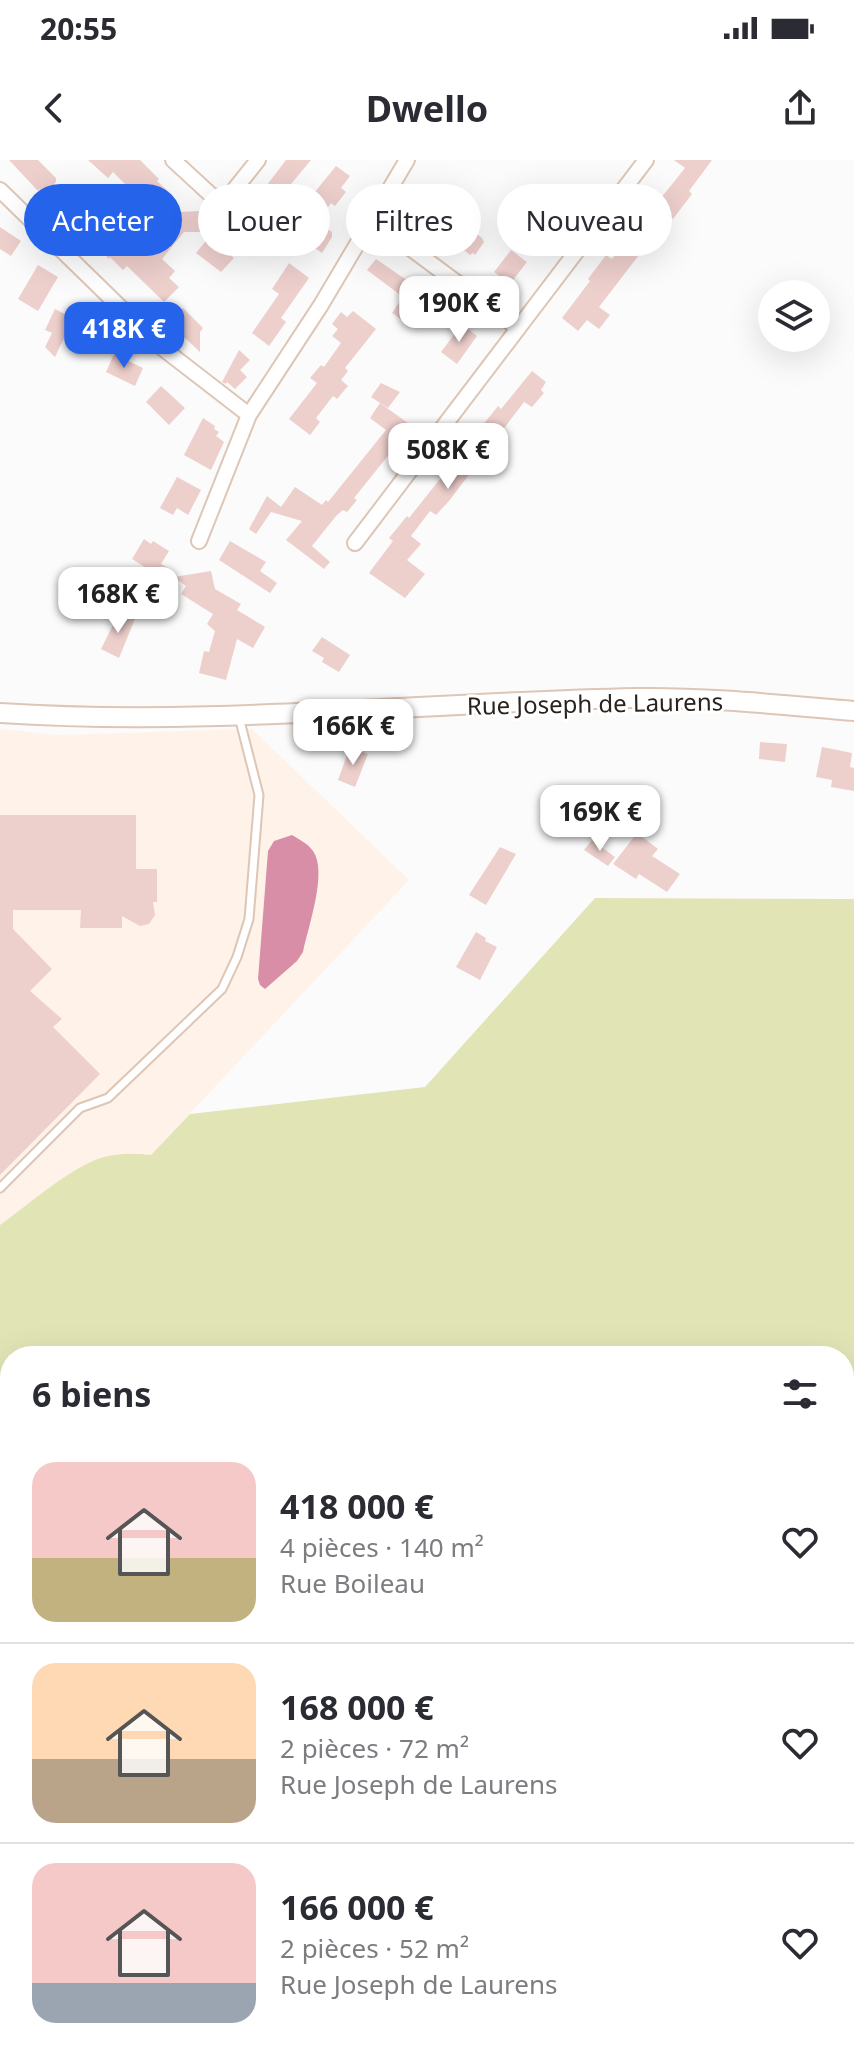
<!DOCTYPE html>
<html lang="fr">
<head>
<meta charset="utf-8">
<style>
  :root { --surface:#fff; --page:#f2f2f3; --text:#2b2b33; --muted:#7c7c81; --line:#e1e1e2; --accent:#2563eb }
  body { margin:0; font-family:"Noto Sans",sans-serif; background:var(--page); color:var(--text); height:100vh; display:flex; flex-direction:column; font-size:30px; white-space:nowrap }
  * { box-sizing:border-box; margin:0 }
  p { font-size:26px; color:var(--muted) }
  .icon { flex:none; width:44px; height:44px; fill:none; stroke:currentColor; stroke-width:2; stroke-linecap:round; stroke-linejoin:round }
  .map { position:relative; flex:1; overflow:hidden }
  .side { position:absolute; left:0px; top:1186px; width:854px; height:714px; display:flex; flex-direction:column; background:var(--surface); border-radius:32px 32px 0 0; box-shadow:0 8px 32px #0002 }
  .side>* { flex:none }
  .banner { position:absolute; left:24px; top:24px; width:806px; height:72px; display:flex; gap:16px }
  .controls { position:absolute; left:758px; top:120px; display:grid; gap:16px }
  .controls a { display:grid; place-items:center; width:72px; height:72px; border-radius:50%; background:var(--surface); box-shadow:0 8px 32px #0002; font-size:40px }
  .price { position:absolute; translate:-50% -68px; padding:0 18px; border-radius:16px; background:#fff; color:#222; font-size:26px; line-height:52px; filter:drop-shadow(0 2px 4px #0008) }
  .price::after { content:''; position:absolute; left:50%; top:48px; width:24px; height:18px; margin-left:-12px; background:inherit; clip-path:polygon(0 0,100% 0,50% 100%) }
  .price.selected { background:var(--accent); color:#fff }
  ul { padding:0; list-style:none }
  li { display:flex; align-items:center; gap:24px; height:200px; padding:0 32px }
  li+li { border-top:2px solid var(--line) }
  li span { display:grid; place-items:center; flex:none; width:224px; height:160px; border-radius:24px; color:#555 }
  li>.icon { margin-inline-start:auto }
  span .icon { width:96px; height:96px; fill:#fffc; stroke-width:1 }
  li b { font-size:34px }
  h2 { display:flex; justify-content:space-between; align-items:center; height:96px; padding:0 32px; font-size:34px }
  .pill { padding:0 28px; border-radius:36px; background:var(--surface); box-shadow:0 8px 32px #0002; font-size:28px; line-height:72px }
  .pill.selected { background:var(--accent); color:#fff }
  .status { display:flex; justify-content:space-between; align-items:center; height:56px; padding:0 40px; background:var(--surface); direction:ltr }
  .status svg { height:22px; fill:currentColor }
  header { display:flex; justify-content:space-between; align-items:center; height:104px; padding:0 32px; background:var(--surface); font-size:36px; font-weight:700 }
  .map>svg:first-child { display:block }
  .built { fill:#fef2e9 }
  .green { fill:#e1e5b6; fill-rule:evenodd }
  .water { fill:#d98ea7 }
  .building { fill:#edcfcc; fill-rule:evenodd }
  .lines { fill:none; stroke-linecap:round; stroke-linejoin:round }
  .lane-casing { stroke:#ddc6b6; stroke-width:11 }
  .street-casing { stroke:#ddc6b6; stroke-width:18 }
  .secondary-casing { stroke:#ddc6b6; stroke-width:22 }
  .lane { stroke:#fff; stroke-width:7 }
  .street { stroke:#fff; stroke-width:14 }
  .secondary { stroke:#fff; stroke-width:18 }
  .labels { text-anchor:middle; dominant-baseline:central; stroke-width:6; stroke-linejoin:round; paint-order:stroke }
  .street-label { font-size:24px; fill:#2b221d; stroke:#fff }
</style>
</head>
<body>
<div class="status"><b>20:55</b><svg viewBox="0 0 49 12"><path d="M0 12V9h3v3zM5 12V6h3v6zM10 12V3h3v9zM15 12V0h3v12zM26 1h20v11H26zM47 4h2v5h-2z"/></svg></div>
<header><svg class="icon" aria-label="back" viewBox="0 0 24 24"><path d="M15 5l-7 7 7 7"/></svg>Dwello<svg class="icon" aria-label="share" viewBox="0 0 24 24"><path d="M12 15V3M7 8l5-5 5 5M5 13v7h14v-7"/></svg></header>
<div class="map">
<svg width="854" height="1899" viewBox="0 0 854 1899">
  <rect width="100%" height="100%" fill="#fbfbfb"/>
  <!-- built -->
  <path class="built" d="M0,569L57,575L252,569L409,720L151,995L136,993L75,1012L0,1065Z"/>
  <!-- green -->
  <path class="green" d="M595,738L854,739V1899H0V1065C27,1046 71,1007 101,998C117,993 134,993 151,995L190,954L425,927ZM10,1196H844V1890H10Z"/>
  <!-- water -->
  <path class="water" d="M292,675C300,680 307,683 313,691C328,712 308,767 303,792L297,801L265,829L260,825L258,819L268,691L274,681Z"/>
  <!-- building -->
  <path class="building" d="M9,0H38L56,18V22L45,34L40,29L38,31Z
    M88,0H140L159,19L157,21L170,33L165,39L179,52L201,51L202,72H184L162,99L175,111L169,118L179,127L164,142L127,106L123,110L110,97L109,99L63,50L73,39L80,46L86,40L108,61L134,33L113,12L108,18ZM146,39L170,62L141,95L117,71Z
    M286,0H311L267,53V56L255,72L251,46Z
    M674,0H712L689,31L692,34L673,59L669,56L599,147L610,155L599,169L587,160L578,171L562,158L590,121L588,119L606,95L612,99L685,8Z
    M336,6L350,16L341,28L346,32L335,46L331,43L323,54L306,43Z
    M424,36L443,51L432,65L411,51Z
    M318,63L332,72V77L322,93L306,82Z
    M464,64L482,78L484,82L475,95L473,93L470,95L451,80Z
    M0,67L21,81L11,96L0,89Z
    M209,77L234,98L221,112L196,93Z
    M511,90L527,102L510,124L494,112Z
    M376,99L440,143L425,161L418,155L409,165L392,153L403,137L367,110Z
    M289,103L309,118L281,158L286,162L269,186L252,173L279,134L272,129Z
    M38,105L58,117L38,151L18,139Z
    M183,148L203,168L200,172V192L169,163Z
    M55,149L79,161L84,151L97,158L94,164L107,171L96,191L65,176L55,197L45,187L52,173L45,170Z
    M353,151L376,169L345,208L348,211L341,220L348,226L337,239L333,236L316,258L320,262L310,275L289,259L317,223L310,218L321,205L324,207L341,183L332,176L338,169L332,164L341,152L347,157Z
    M462,164L477,176L457,204L441,192Z
    M239,190L250,200L240,210L247,217L235,229L227,222L226,224L222,222Z
    M114,194L143,208L135,226L106,212Z
    M532,211L546,222L541,230L544,233L532,247L524,242L449,341L436,355L430,351L411,376L421,384L407,400L425,414L405,438L369,413L393,381L389,378L407,356L409,358L498,246L501,249Z
    M381,223L400,232L388,248L371,237Z
    M161,226L185,248L169,265L146,242Z
    M380,243L412,266L354,338L357,340L347,352L343,350L336,356L312,386L330,402L324,409L286,380L302,361L271,352L256,374L249,369L267,336L281,347L295,327L322,345L326,340L328,342L386,270L370,258Z
    M203,258L215,266L214,269L219,272L216,276L224,282L211,310L184,295Z
    M177,317L201,330L188,355L177,348L173,355L160,348Z
    M144,379L151,384L153,381L169,391L161,404L168,408L160,422L145,413L148,409L132,399Z
    M230,381L266,402L260,411L277,423L270,433L219,400Z
    M211,411L215,429L241,444L237,450L265,467L253,488L237,479L226,520L199,513L204,491L209,492L215,471L207,464L213,454L181,434L186,426L174,417Z
    M120,451L135,459L119,498L101,489Z
    M322,477L350,495L339,512L322,502L324,498L312,491Z
    M760,582L787,584L785,602L759,599Z
    M350,587L368,594L355,627L338,620Z
    M822,587L852,593L850,607L854,608V631L831,627L832,620L816,617Z
    M0,655H136V709H157V742H153L155,755L149,764L140,766L122,756V768H80L81,750H13V769L52,809L30,831L62,859L53,867L100,914L0,1015Z
    M637,673L658,689L652,696L680,714L667,732L639,714L636,719L613,704Z
    M592,680L615,697L608,706L584,690Z
    M500,687L516,694L486,745L469,735Z
    M476,772L486,778L485,781L497,787L480,820L456,807Z"/>
  <g class="lines">
    <defs>
      <path id="lane" d="M0,1028L80,948L108,938L222,829L237,797L249,759L259,635L239,557"/>
      <path id="street" d="M173,0L211,35L220,39L230,35L258,0
        M0,30L161,187L249,255
        M371,59L518,168
        M199,381L249,255L321,145L407,0
        M355,383L646,0"/>
      <path id="secondary" d="M0,553C212,567 424,542 636,538C709,537 782,545 854,551"/>
    </defs>
    <!-- lane casing -->
    <use href="#lane" class="lane-casing"/>
    <!-- street casing -->
    <use href="#street" class="street-casing"/>
    <!-- secondary casing -->
    <use href="#secondary" class="secondary-casing"/>
    <!-- lane -->
    <use href="#lane" class="lane"/>
    <!-- street -->
    <use href="#street" class="street"/>
    <!-- secondary -->
    <use href="#secondary" class="secondary"/>
  </g>
  <g class="labels">
    <!-- street labels -->
    <g class="street-label">
      <text transform="translate(595 543) rotate(-1)">Rue Joseph de Laurens</text>
    </g>
  </g>
</svg>
<div class="controls">
<a><svg class="icon" aria-label="layers" viewBox="0 0 24 24"><path d="M12 4l9 5-9 5-9-5zM3 14l9 5 9-5"/></svg></a>
</div>
<b class="price" style="left:459px;top:184px">190K €</b>
<b class="price selected" style="left:124px;top:210px">418K €</b>
<b class="price" style="left:448px;top:331px">508K €</b>
<b class="price" style="left:118px;top:475px">168K €</b>
<b class="price" style="left:353px;top:607px">166K €</b>
<b class="price" style="left:600px;top:693px">169K €</b>
<div class="banner">
<a class="pill selected">Acheter</a>
<a class="pill">Louer</a>
<a class="pill">Filtres</a>
<a class="pill">Nouveau</a>
</div>
<section class="side">
<h2>6 biens<svg class="icon" aria-label="filters" viewBox="0 0 24 24"><path d="M4 7h16M4 17h16"/><circle cx="9" cy="7" r="2"/><circle cx="15" cy="17" r="2"/></svg></h2>
<ul>
<li><span style="background:linear-gradient(#f6c9c9 60%,#c2b280 0)"><svg class="icon" aria-label="home" viewBox="0 0 24 24"><path d="M3 11l9-7 9 7M6 9v11h12V9"/></svg></span><div><b>418 000 €</b><p>4 pièces · 140 m²</p><p>Rue Boileau</p></div><svg class="icon" aria-label="heart" viewBox="0 0 24 24"><path d="M12 20l-8-8c-3-5 5-10 8-4 3-6 11-1 8 4z"/></svg></li>
<li><span style="background:linear-gradient(#ffd9b3 60%,#b9a48a 0)"><svg class="icon" aria-label="home" viewBox="0 0 24 24"><path d="M3 11l9-7 9 7M6 9v11h12V9"/></svg></span><div><b>168 000 €</b><p>2 pièces · 72 m²</p><p>Rue Joseph de Laurens</p></div><svg class="icon" aria-label="heart" viewBox="0 0 24 24"><path d="M12 20l-8-8c-3-5 5-10 8-4 3-6 11-1 8 4z"/></svg></li>
<li><span style="background:linear-gradient(#f6c9c9 75%,#9aa5b1 0)"><svg class="icon" aria-label="home" viewBox="0 0 24 24"><path d="M3 11l9-7 9 7M6 9v11h12V9"/></svg></span><div><b>166 000 €</b><p>2 pièces · 52 m²</p><p>Rue Joseph de Laurens</p></div><svg class="icon" aria-label="heart" viewBox="0 0 24 24"><path d="M12 20l-8-8c-3-5 5-10 8-4 3-6 11-1 8 4z"/></svg></li>
</ul>
</section>
</div>
</body>
</html>
